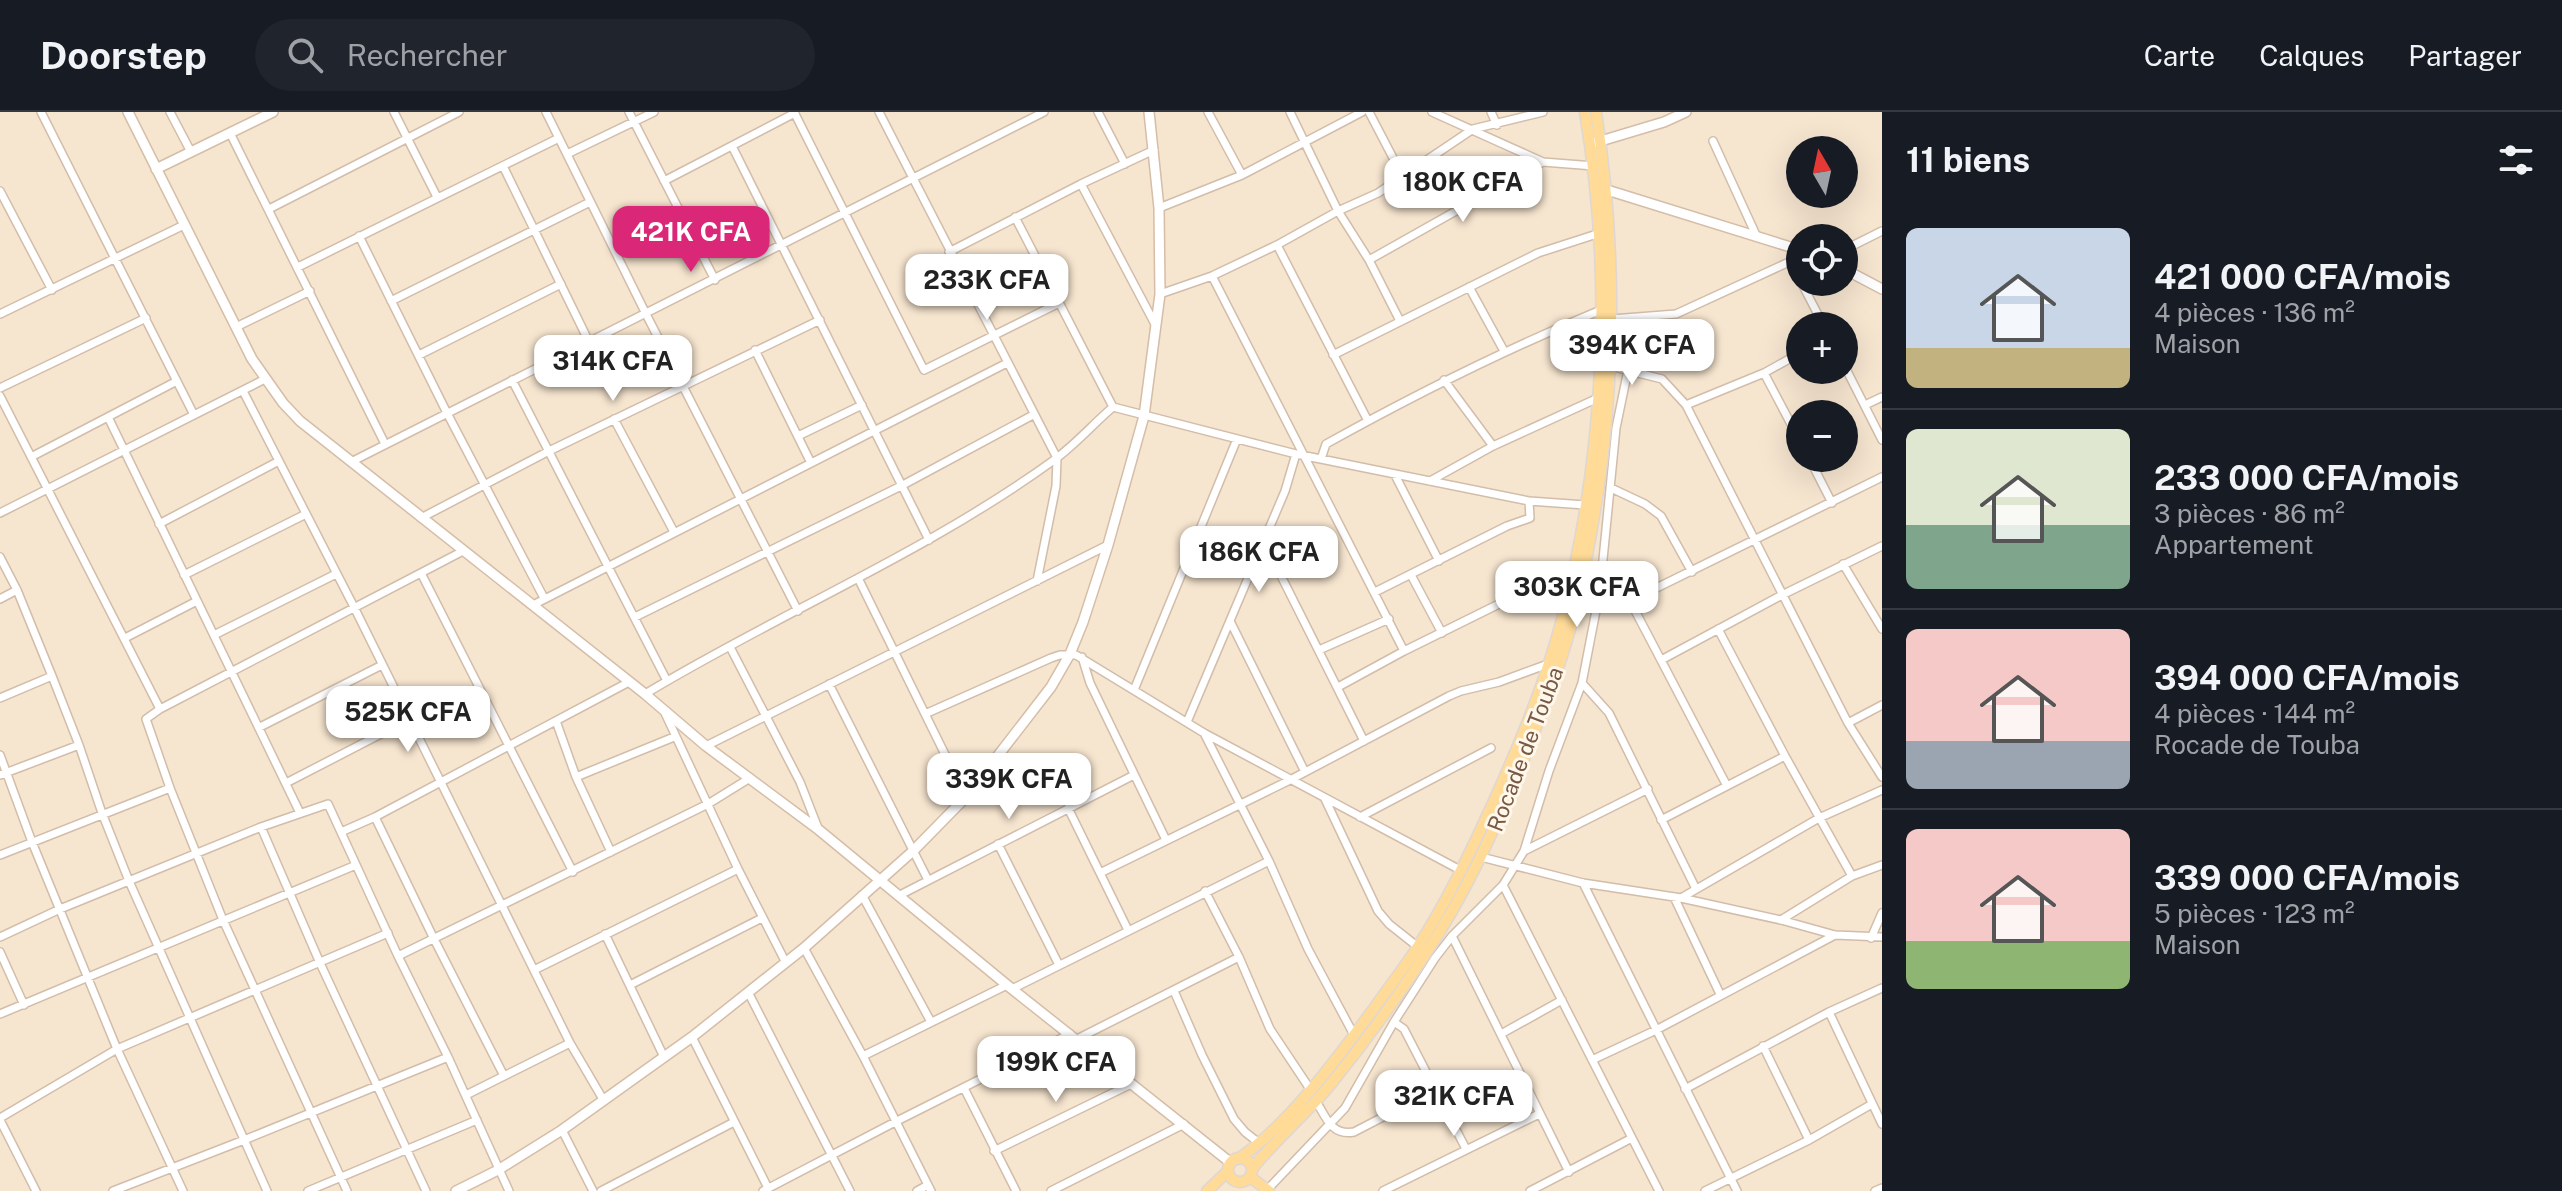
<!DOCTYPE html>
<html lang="fr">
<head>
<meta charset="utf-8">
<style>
  :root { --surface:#171b24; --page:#20242c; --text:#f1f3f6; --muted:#9ea1a6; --line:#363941; --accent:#db2777 }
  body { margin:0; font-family:"Public Sans",sans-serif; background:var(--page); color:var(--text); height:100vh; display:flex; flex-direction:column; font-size:30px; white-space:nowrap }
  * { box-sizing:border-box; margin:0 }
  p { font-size:26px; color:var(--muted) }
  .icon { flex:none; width:44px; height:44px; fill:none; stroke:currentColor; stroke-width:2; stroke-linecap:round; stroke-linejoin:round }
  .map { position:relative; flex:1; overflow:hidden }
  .drawer { display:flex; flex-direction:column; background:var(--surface); width:680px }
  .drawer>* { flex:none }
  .needle { width:52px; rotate:351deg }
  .controls { position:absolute; left:1786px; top:24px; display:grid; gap:16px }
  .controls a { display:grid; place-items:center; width:72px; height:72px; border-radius:50%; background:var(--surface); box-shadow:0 8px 32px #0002; font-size:40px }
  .price { position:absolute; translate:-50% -68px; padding:0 18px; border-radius:16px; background:#fff; color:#222; font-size:26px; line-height:52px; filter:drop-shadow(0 2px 4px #0008) }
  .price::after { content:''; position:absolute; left:50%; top:48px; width:24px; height:18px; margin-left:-12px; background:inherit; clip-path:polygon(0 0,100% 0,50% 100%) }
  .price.selected { background:var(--accent); color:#fff }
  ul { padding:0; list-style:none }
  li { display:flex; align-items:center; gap:24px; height:200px; padding:0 24px }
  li+li { border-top:2px solid var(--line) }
  li span { display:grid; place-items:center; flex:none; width:224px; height:160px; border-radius:12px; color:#555 }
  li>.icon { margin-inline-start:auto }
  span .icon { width:96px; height:96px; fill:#fffc; stroke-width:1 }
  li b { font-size:34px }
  h2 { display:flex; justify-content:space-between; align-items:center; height:96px; padding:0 24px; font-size:34px }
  header { display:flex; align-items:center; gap:48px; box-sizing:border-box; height:112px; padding:0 40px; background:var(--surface); border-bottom:2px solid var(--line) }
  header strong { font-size:38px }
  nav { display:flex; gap:44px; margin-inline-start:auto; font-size:28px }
  .search { width:560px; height:72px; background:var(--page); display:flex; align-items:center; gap:20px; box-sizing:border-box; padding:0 28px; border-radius:44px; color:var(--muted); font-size:30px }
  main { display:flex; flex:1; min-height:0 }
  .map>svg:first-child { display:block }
  .residential { fill:#f6e5cf; fill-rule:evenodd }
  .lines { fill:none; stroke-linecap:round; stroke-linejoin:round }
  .street-casing { stroke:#d2bdaa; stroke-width:10 }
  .secondary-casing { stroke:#d5bda7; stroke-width:12 }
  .primary-casing { stroke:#ded7d3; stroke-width:13 }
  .street { stroke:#fff; stroke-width:7 }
  .secondary { stroke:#fff; stroke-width:9 }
  .primary { stroke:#ffdb97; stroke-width:10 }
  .labels { text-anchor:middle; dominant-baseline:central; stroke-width:6; stroke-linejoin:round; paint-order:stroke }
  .street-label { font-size:22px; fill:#775946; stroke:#fff7e9 }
</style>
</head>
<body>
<header>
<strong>Doorstep</strong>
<div class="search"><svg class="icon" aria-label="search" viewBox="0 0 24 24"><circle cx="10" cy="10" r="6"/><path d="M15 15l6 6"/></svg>Rechercher</div>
<nav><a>Carte</a><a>Calques</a><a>Partager</a></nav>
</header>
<main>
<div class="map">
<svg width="1882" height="1079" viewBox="0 0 1882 1079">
  <rect width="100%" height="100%" fill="#fef3e1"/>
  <!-- residential -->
  <path class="residential" d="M0,0H1882V1079H0ZM1800,38H1844V82H1800ZM1800,126H1844V170H1800ZM1800,214H1844V258H1800ZM1800,302H1844V346H1800Z"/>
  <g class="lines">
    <defs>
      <path id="street" d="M41,0L194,303
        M170,0L191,40
        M394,0L437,85
        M546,0L646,202L798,499
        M629,0L715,168
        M794,0L924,258L1059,191
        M879,0L1057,346L1056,374L1037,469
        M1098,0L1125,52
        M1208,0L1242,63
        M1290,0L1338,99L1369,148L1400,209
        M1369,0L1403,65
        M1432,0L1543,50L1594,54
        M1491,0L1497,13
        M230,21L385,332
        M1713,29L1756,123
        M732,34L929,428
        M567,42L654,0
        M503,54L589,230
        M664,69L795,1
        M1081,72L1156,214
        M0,79L52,178
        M1159,96L1242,63L1362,0
        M269,97L459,0
        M1015,105L1113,295
        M359,124L447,301L544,486
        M1277,133L1368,309
        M1844,138L1882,119
        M949,140L1081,72L1154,38
        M1369,148L1543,50
        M1790,149L1800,168
        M298,155L559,26
        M1212,164L1404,539
        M1801,170L1824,214
        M1469,175L1504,239
        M1160,182L1212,164L1277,133L1338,99L1378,81L1473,17L1543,0
        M391,189L590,90
        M0,202L184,113
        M1612,207L1676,202L1800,145
        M236,215L310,179
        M755,238L811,351
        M419,243L561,172
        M1333,243L1538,141L1600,121
        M1844,253L1882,328
        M1610,254L1662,267L1686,293L1848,611L1882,665
        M1764,261L1800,329
        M512,268L667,569
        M1444,268L1493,334
        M0,276L146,206
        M243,279L354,495L570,931L604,989
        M0,284L160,597
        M1686,293L1764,261L1800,241
        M1865,293L1882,285
        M108,305L300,701
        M614,307L674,420
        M798,324L862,293
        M31,345L177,269
        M1809,346L1832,391
        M1321,347L1326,332C1416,282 1506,237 1601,198
        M351,350L1044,0
        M1395,363L1439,449
        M1430,369L1493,334L1598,286
        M1611,376L1645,392L1661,404L1692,460
        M1529,389L1585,393
        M0,401L265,267
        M421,406L549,339L820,208
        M159,412L279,349
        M1264,430L1364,629
        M0,445L17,478L52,564L79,633L102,701L129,769L267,1079
        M1843,452L1882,517
        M421,461L573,760
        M184,463L306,402
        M1411,463L1442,521
        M858,466L966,685
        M1600,478L1630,489L1727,674
        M0,487L17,478
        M1630,489L1882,365
        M533,493L1007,251
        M635,505L901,374L1033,303
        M1230,509L1305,660
        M1718,517L1785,644L1852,764
        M214,523L336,462
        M125,526L197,489
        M730,535L800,670L818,716
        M1319,538L1389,507
        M1082,545L1090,571L1166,728
        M1663,547L1782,483L1882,434
        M1582,571L1609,601L1696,777
        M829,572L928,768
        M1338,575L1404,539L1503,490
        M1134,578L1237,327
        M645,582C779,501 926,441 1054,348C1075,333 1093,312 1113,295L1296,342L1529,389L1530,406L1507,414L1375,480
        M0,586L52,564
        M664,599L738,757L786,851
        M925,602L1051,546L1060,543H1076L1204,621L1462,759
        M556,609L576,665L611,740
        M1187,610L1285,379L1296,342
        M1848,611L1882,593
        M260,615L382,553
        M1204,621L1269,749L1308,837L1354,923
        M706,634L1108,433
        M0,643L32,730L117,937L183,1079
        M0,663L79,633
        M576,665L674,625
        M286,671L408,608
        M1325,687L1378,799L1389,812L1418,835
        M1068,696L1128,818
        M375,705L434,827L504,964
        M1360,705L1491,636
        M1661,708L1785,644
        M261,715L320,851L426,1079
        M341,720L375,705L629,570
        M998,732L1059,853
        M1524,739L1648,677
        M0,743L170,676
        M1481,745L1583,771L1681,786L1781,808L1835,823L1882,825
        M1100,761L1290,668L1449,584L1461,579L1499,570L1548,552
        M1583,771L1737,1079
        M1503,773L1659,1079
        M1205,779L1239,845L1270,917L1310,977
        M862,783L931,910
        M900,783L1134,663
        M1674,785L1720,882
        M1681,786L1819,706L1882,678
        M1781,808L1852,764L1882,753
        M605,822L664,945
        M1452,824L1569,1060
        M0,825L60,797L261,715L328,692L398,844L448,945L509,1079
        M1871,826L1882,801
        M804,836L863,944L931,1079
        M0,840L24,893
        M398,844L708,692L750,666
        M534,858L738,757
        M630,873L762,806
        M1012,877L1269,749
        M1174,879L1202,943L1234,1007L1245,1020L1259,1031
        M748,880L850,1079
        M1829,900L1882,1012
        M0,902L356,753
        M1394,910L1404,917L1466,1037
        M1501,922L1562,888
        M692,925L768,1076
        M1077,927L1239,845
        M1763,934L1809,1028
        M863,944L1007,873
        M1592,948L1656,918L1835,823
        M964,976L1016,1079
        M1685,977L1829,900L1882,876
        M466,983L570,931
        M1316,989C1326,1005 1331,1024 1354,1020L1437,977
        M0,1006L117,937L388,821
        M0,1008L36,1079
        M562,1018L593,1079
        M994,1039L1131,972
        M1267,1078L1345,996L1394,910L1435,846L1452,824L1503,773L1524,739L1549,659L1582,571L1600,478L1616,316L1628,258L1633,206
        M113,1079L244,1028L448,945
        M308,1079L477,1008
        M347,1079L223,808L170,676L146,607L160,597L463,439
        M601,1079L734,1010
        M763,1079L897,1009L1070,922
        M917,1079L928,1073
        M1051,1079L1184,1012
        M1383,1079L1539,1002
        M1530,1079L1632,1026
        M1705,1079L1809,1028L1872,992
        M1875,1079L1882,1076"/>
      <path id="secondary" d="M128,0L252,247L283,291L300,309L645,582L706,634L819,718L1007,873L1231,1051
        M1594,31L1664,10L1686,0
        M156,57L273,0
        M1607,78L1800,138
        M1844,157L1882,177
        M456,1079L498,1058L562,1018L692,925L804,836L913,739L966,685L1051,575L1070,542L1083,510L1108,433L1144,304L1160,182L1159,96L1149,0"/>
      <path id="primary" d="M1228 1058a12 12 0 1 1 24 0a12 12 0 1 1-24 0Z
        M1238,1047C1289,1013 1338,945 1375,895C1389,875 1404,856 1417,836C1447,790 1470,741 1493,691C1520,631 1546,569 1563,504C1605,341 1613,166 1585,0
        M1252,1057C1276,1027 1305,1003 1330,973C1364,931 1397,886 1426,841C1463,786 1491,725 1517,664C1537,613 1558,563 1572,510C1614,343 1622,170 1596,0
        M1250,1065L1269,1079
        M1207,1079L1228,1059"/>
    </defs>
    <!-- street casing -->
    <use href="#street" class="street-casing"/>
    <!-- secondary casing -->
    <use href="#secondary" class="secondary-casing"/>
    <!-- primary casing -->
    <use href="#primary" class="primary-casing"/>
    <!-- street -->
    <use href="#street" class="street"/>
    <!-- secondary -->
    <use href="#secondary" class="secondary"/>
    <!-- primary -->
    <use href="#primary" class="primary"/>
  </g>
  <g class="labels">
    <!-- street labels -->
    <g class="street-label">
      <text transform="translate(1525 637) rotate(-69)">Rocade de Touba</text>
    </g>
  </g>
</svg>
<div class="controls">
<a><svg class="needle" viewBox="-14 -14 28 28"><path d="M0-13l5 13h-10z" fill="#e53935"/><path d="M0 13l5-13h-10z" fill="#9ea1a6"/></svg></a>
<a><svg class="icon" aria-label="locate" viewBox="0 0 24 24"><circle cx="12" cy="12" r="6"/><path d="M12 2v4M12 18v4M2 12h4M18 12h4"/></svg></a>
<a>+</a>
<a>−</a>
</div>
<b class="price" style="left:1463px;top:112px">180K CFA</b>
<b class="price selected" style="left:691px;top:162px">421K CFA</b>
<b class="price" style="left:987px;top:210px">233K CFA</b>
<b class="price" style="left:1632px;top:275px">394K CFA</b>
<b class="price" style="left:613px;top:291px">314K CFA</b>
<b class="price" style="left:1259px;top:482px">186K CFA</b>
<b class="price" style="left:1577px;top:517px">303K CFA</b>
<b class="price" style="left:408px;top:642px">525K CFA</b>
<b class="price" style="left:1009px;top:709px">339K CFA</b>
<b class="price" style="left:1056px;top:992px">199K CFA</b>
<b class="price" style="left:1454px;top:1026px">321K CFA</b>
</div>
<section class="drawer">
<h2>11 biens<svg class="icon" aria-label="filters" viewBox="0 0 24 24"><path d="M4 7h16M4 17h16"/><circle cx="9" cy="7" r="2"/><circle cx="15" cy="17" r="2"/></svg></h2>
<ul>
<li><span style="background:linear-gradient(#c9d6e8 75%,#c2b280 0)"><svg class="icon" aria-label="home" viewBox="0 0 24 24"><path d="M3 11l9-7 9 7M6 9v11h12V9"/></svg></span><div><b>421 000 CFA/mois</b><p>4 pièces · 136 m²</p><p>Maison</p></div></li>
<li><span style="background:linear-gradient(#dfe7d0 60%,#7fa58c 0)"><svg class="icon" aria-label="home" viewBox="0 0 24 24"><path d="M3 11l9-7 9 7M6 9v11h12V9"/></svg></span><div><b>233 000 CFA/mois</b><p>3 pièces · 86 m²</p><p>Appartement</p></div></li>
<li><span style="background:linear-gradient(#f6c9c9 70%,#9aa5b1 0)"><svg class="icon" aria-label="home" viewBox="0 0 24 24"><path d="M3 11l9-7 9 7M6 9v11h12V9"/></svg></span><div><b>394 000 CFA/mois</b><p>4 pièces · 144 m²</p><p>Rocade de Touba</p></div></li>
<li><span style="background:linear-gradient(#f6c9c9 70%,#8fb573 0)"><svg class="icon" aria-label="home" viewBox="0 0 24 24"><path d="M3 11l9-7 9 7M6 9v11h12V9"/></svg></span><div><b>339 000 CFA/mois</b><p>5 pièces · 123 m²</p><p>Maison</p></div></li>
</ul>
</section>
</main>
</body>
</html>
